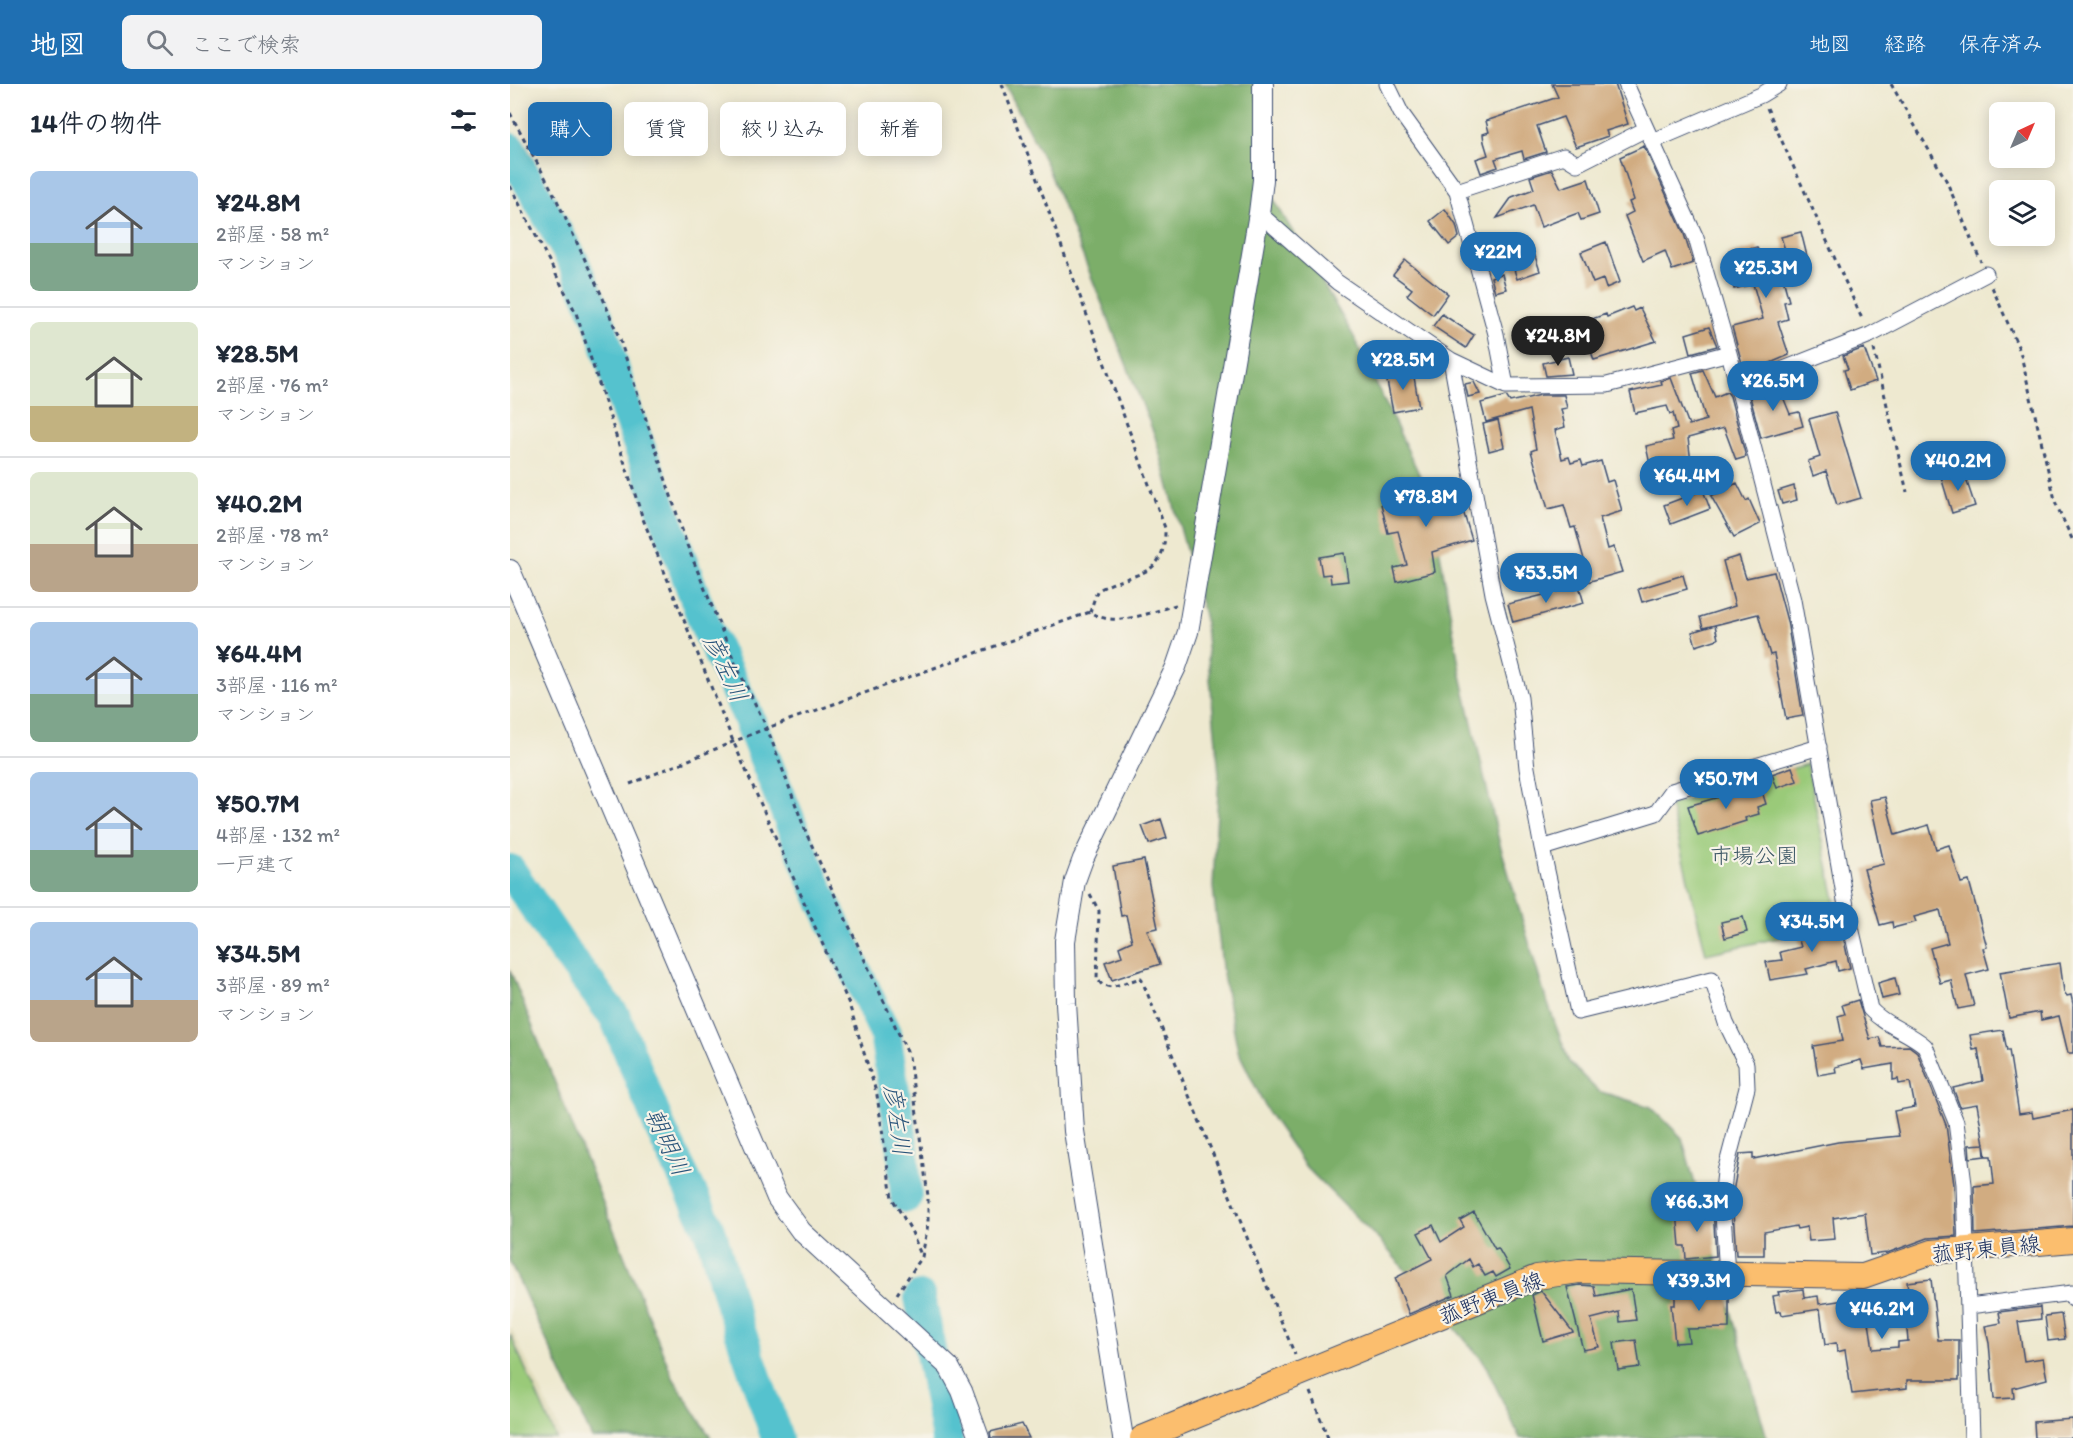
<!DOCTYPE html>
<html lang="ja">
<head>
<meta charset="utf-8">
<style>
  :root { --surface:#fff; --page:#f2f2f3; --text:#1f2937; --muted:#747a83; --line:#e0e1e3; --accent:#1f6fb2 }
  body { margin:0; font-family:Itim,"Klee One",sans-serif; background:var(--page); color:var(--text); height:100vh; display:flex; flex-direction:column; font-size:22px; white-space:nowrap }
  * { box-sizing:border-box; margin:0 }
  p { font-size:20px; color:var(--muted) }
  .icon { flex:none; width:33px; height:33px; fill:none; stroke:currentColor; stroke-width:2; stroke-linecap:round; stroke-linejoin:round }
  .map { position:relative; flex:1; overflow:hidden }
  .sheet { display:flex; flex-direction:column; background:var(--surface); width:510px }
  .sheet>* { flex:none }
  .hud { position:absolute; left:18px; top:18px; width:570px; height:54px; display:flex; gap:12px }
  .needle { width:39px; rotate:44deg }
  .fabs { position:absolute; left:1479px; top:18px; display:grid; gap:12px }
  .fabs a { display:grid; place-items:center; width:66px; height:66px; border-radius:9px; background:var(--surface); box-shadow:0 3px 15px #0003; font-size:30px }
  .price { position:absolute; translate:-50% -51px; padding:0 14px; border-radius:21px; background:var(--accent); color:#fff; font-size:20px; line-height:39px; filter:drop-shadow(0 2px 3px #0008) }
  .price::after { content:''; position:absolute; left:50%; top:36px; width:18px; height:14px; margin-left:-9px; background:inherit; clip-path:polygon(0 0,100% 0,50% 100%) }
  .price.current { background:#222; color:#fff }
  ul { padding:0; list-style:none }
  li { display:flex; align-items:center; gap:18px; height:150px; padding:0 30px }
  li+li { border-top:2px solid var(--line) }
  li span { display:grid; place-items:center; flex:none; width:168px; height:120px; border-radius:9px; color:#555 }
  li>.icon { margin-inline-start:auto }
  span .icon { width:72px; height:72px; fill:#fffc; stroke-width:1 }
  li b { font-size:26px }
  h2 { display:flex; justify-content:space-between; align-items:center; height:72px; padding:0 30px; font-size:26px }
  .pill { padding:0 21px; border-radius:9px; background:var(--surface); box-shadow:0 3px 15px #0003; font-size:21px; line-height:54px }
  .pill.current { background:var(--accent); color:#fff }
  header { display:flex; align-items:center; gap:36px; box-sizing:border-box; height:84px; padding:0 30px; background:var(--accent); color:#fff }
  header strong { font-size:28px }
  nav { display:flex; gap:33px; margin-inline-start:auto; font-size:21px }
  .search { width:420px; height:54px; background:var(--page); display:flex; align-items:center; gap:15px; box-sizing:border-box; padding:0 21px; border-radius:9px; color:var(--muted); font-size:22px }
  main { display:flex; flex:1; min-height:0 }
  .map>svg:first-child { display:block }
  .built { fill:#e0dcbb }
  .green { fill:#9aca79; stroke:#5a7c6c; stroke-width:1.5 }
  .forest { fill:#7bae69; stroke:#4b6e64; stroke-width:1.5 }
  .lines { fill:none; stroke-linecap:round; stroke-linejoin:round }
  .river { stroke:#55c2ce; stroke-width:32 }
  .building { fill:#d1ac81 }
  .minor-casing { stroke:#3b4b6f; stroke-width:17 }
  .tertiary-casing { stroke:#3b4b6f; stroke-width:22 }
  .primary-casing { stroke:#3b4b6f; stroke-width:26 }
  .path { stroke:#3b4b6f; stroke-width:3; stroke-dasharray:4.5 4.5; stroke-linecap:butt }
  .minor { stroke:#fff; stroke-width:15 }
  .tertiary { stroke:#fff; stroke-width:20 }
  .primary { stroke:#fbbe6e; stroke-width:24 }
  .labels { text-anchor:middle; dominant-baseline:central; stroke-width:4.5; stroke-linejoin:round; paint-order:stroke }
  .park-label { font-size:22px; fill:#3b5665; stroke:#f7f3e8 }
  .street-label { font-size:22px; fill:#1b2f5e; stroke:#f7f3e8 }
  .water-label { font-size:24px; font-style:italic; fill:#2a547a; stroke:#f7f3e8 }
</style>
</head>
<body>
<header>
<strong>地図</strong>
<div class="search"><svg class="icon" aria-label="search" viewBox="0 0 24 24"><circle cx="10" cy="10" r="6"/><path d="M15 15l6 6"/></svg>ここで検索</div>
<nav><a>地図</a><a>経路</a><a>保存済み</a></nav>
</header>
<main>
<section class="sheet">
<h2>14件の物件<svg class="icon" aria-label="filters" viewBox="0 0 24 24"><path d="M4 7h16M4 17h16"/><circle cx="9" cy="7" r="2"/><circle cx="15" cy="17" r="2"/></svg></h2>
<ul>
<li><span style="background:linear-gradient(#a9c7e8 60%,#7fa58c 0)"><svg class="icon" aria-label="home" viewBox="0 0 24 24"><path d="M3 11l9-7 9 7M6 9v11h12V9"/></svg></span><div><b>¥24.8M</b><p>2部屋 · 58 m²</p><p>マンション</p></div></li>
<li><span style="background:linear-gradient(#dfe7d0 70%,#c2b280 0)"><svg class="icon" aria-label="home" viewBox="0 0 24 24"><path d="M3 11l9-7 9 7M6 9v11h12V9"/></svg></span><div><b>¥28.5M</b><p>2部屋 · 76 m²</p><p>マンション</p></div></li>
<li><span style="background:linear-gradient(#dfe7d0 60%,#b9a48a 0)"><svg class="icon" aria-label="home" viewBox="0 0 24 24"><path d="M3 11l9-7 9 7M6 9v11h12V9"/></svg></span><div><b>¥40.2M</b><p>2部屋 · 78 m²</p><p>マンション</p></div></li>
<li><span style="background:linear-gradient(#a9c7e8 60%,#7fa58c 0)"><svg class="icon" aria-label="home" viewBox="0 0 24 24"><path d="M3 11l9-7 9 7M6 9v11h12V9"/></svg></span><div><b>¥64.4M</b><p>3部屋 · 116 m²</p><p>マンション</p></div></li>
<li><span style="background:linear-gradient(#a9c7e8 65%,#7fa58c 0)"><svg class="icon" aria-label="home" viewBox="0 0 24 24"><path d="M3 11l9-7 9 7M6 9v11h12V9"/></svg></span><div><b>¥50.7M</b><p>4部屋 · 132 m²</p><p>一戸建て</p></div></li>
<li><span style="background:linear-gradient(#a9c7e8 65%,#b9a48a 0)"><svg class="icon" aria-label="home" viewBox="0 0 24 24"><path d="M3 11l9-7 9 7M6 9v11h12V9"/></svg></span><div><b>¥34.5M</b><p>3部屋 · 89 m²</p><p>マンション</p></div></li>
</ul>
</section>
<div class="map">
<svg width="1563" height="1354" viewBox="0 0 1563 1354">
  <rect width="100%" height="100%" fill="#f7f3e8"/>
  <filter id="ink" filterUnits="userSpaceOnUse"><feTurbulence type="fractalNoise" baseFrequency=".0167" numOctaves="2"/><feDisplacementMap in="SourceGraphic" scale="12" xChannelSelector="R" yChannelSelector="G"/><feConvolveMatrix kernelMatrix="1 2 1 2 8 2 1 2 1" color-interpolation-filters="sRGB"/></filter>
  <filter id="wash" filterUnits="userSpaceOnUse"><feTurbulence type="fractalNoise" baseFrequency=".008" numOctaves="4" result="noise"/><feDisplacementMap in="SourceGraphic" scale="24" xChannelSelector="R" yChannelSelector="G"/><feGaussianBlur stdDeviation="1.35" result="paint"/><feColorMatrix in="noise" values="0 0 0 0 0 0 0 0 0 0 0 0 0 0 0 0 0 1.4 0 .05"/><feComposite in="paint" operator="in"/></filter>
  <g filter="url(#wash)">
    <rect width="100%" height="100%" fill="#eee9d0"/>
    <!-- built -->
    <path class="built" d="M0,1241L53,1354H0Z"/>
    <!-- green -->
    <path class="green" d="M1297,680L1330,840L1196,870L1160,721Z
      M0,1250L46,1354H0Z"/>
    <!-- forest -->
    <path class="forest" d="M495,0H745L763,114L843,251L921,415L950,587L989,757L1033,906L1059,978L1088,1007L1141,1023L1172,1054L1257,1354H1010L974,1278L872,1159L796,1083L759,1030L728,967L713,891L703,803L709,690L694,531L645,352L537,82Z
      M0,886L163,1294L201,1354H82L0,1178Z"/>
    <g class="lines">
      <!-- river -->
      <path class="river" d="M0,65L63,177L89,236L117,329L196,543L237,630L303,795L375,949L393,1065L396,1113
        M0,786L53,865L105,933L151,1046L201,1149L221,1221L267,1354
        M410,1213L437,1354"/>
    </g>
    <g id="blocks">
      <!-- building -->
      <path class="building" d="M1042,0H1105L1118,40L1096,47L1098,52L1066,63L1053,33L1027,42L1036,68L1014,75L1012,67L985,75L988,83L971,89L966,75L978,71L974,58L973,50L979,48L976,37L1048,13Z
        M1134,62L1174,150L1183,179L1162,186L1155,167L1133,177L1115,132L1123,128L1119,118L1124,116L1110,73Z
        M1042,86L1051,104L1078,95L1089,130L1071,136L1068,129L1031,143L1023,121L987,134L1002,113L1024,105L1020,93Z
        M935,125L946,141L949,153L939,161L920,137Z
        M1291,148L1300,184L1272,191L1279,217L1274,218L1278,235L1268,238L1279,271L1235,290L1222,243L1253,235L1243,200L1224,205L1218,171L1247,163L1250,172L1275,166L1271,153Z
        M1096,158L1110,198L1096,204L1093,195L1083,199L1071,168Z
        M1022,163L1030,187L1007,195L1002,179L1005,178L1002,169Z
        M895,176L938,210L923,231L897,211L902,205L883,191Z
        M992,190L996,205L985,208L981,193Z
        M1122,223L1124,227L1130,224L1146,257L1084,276L1071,239L1096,230L1097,233Z
        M932,230L964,251L956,264L923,242Z
        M1199,243L1207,262L1181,269L1176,250Z
        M1354,264L1366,297L1340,306L1334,286L1338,285L1333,272Z
        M1058,273L1062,290L1036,292L1033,279Z
        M1193,286L1205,313L1217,308L1220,312L1236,373L1226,376L1214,344L1178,354L1181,378L1141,385L1136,362L1163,356L1161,347L1167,345L1163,329L1160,330L1157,322L1125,329L1120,308L1152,301L1151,297L1161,294L1179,341L1196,336L1182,289Z
        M903,287L909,323L883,328L876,292Z
        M964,298L970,310L958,313L955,300Z
        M1267,298L1280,330L1289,328L1293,342L1251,354L1239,309Z
        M1031,311H1054L1057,324L1051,325L1055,343L1045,346L1052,375L1059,373L1061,379L1071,376L1073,382L1091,377L1097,398L1103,396L1112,427L1090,434L1098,465L1104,463L1112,488L1077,498L1072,480L1075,479L1065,443L1061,444L1054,421L1038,425L1021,367L1026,365L1019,326L976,338L971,319L996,312L1000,318Z
        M1325,328L1351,414L1327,421L1316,387L1303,392L1298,377L1310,373L1299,335Z
        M988,336L994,363L979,367L973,340Z
        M1453,386L1465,422L1442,429L1431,393Z
        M1227,399L1236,417L1239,415L1250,440L1224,453L1201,412Z
        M945,401L962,456L922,468L925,488L887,498L884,484L897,481L888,447L878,449L871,420L896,413L897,416Z
        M1284,402L1287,416L1272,420L1268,407Z
        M1193,406L1200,425L1161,440L1154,421Z
        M834,469L838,497L821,499L820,490L812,491L809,473Z
        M1229,472L1236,494L1264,488L1277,537L1293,632L1276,635L1264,570L1260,571L1248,530L1193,544L1190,533L1225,522L1213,477Z
        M1173,491L1177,505L1132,518L1128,505Z
        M1069,502L1074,519L1003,538L998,520Z
        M1205,541L1208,555L1186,562L1182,548Z
        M1282,683L1287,697L1267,704L1262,690Z
        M1250,701L1256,720L1247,723L1249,730L1235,734L1236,737L1188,752L1178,722Z
        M1375,713L1385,751L1419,741L1426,765L1439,761L1451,799L1459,797L1477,863L1473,864L1479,885L1456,891L1464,922L1448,925L1441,896L1430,899L1420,864L1438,859L1430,826L1404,833L1406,838L1383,844L1382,838L1370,841L1354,785L1374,780L1360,716Z
        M651,735L657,754L639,760L632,742Z
        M634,776L648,844L637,846L650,880L602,896L595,878L612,872L609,863L622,857L616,831L611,832L603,782Z
        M1233,833L1237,848L1215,854L1211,838Z
        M1330,838L1340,884L1328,887L1326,877L1296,885L1298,890L1260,896L1256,878L1272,876L1270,868L1291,863L1287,850Z
        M1550,879L1554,908L1557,912L1561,911L1563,920V969H1558L1549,932L1531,936L1530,928L1499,934L1490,888Z
        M1385,894L1389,911L1372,915L1368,899Z
        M1348,916L1360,955L1369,953L1372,963L1399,962L1407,968L1436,1041L1444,1101L1446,1152L1418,1154L1377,1169L1360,1171L1355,1129L1323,1134L1325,1155L1299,1157L1297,1143L1287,1145L1286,1142L1254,1148V1171H1226L1222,1113L1230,1070L1243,1069V1075L1328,1058L1389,1052L1384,1027L1405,1023L1400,998L1389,1000L1388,995L1383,996V980L1354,985L1351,976L1325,983L1326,988L1308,991L1303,962L1333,957L1328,932L1335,930L1332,921Z
        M1493,946L1497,967L1499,966L1509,1030L1522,1028L1523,1034L1563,1026V1142L1465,1150L1464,1102L1484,1100L1481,1072H1476L1474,1061L1475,1072L1460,1074L1459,1061L1474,1060L1467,1020L1450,1023L1443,1004L1473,997L1468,965L1463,966L1460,951Z
        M1203,1125L1206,1172L1176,1175L1175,1162H1170L1167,1128Z
        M964,1128L985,1165L988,1164L1000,1185L986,1193L983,1188L975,1192L968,1180L963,1183L959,1175L937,1192L944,1211L899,1230L885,1194L922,1175L908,1149L923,1141L931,1158L954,1143L950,1136Z
        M1421,1195L1428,1256H1449V1296H1397V1304L1342,1310L1335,1266L1327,1268L1326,1259L1315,1261L1310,1225L1272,1231L1271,1227L1266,1228L1263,1212L1269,1211L1268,1208L1293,1205L1294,1214L1308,1212L1309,1220L1341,1215L1340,1206H1357L1358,1218H1356L1363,1265L1388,1263V1258L1398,1257L1395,1225L1400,1224L1397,1198Z
        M1070,1201L1084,1202L1086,1212L1121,1205L1126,1236L1110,1238L1109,1228L1081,1235L1089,1263L1073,1266L1057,1203Z
        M1165,1204H1188V1210L1219,1209V1244L1177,1245L1179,1258L1165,1259L1161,1221H1165Z
        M1031,1207L1063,1248L1033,1257L1022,1211Z
        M1530,1223L1531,1235L1508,1238L1514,1277L1533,1274L1537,1295L1503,1304L1504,1314L1484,1315L1479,1259L1475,1242L1491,1239L1489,1228Z
        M1551,1230L1555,1255L1538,1257L1535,1232Z
        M1126,1256L1130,1283L1108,1286L1104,1259Z
        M1563,1335V1354H1525L1524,1338Z
        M512,1340L519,1354H481L480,1348Z"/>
    </g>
  </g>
  <g filter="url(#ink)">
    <use href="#blocks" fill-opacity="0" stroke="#3b4b6f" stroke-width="1.5"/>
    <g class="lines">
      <defs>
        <path id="minor" d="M877,0L891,29L947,107L986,250L996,302
          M1116,0L1186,154L1219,269L1283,516L1336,822L1360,925C1375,942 1398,947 1415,962L1446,1038L1454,1100L1462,1354
          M1143,57L1251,11L1269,0
          M947,107L1054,72L1067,80L1136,45
          M749,129L827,198L941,276
          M1226,304L1360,251L1476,190
          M1032,764L1017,684L1010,614L983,510L941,276L996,302L1097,301L1219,269
          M1217,1190L1212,1116L1215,1088L1237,1004L1236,980L1216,939L1202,895L1068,928L1032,764L1146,729L1162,707L1309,663
          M1459,1222L1562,1209L1563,1215"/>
        <path id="tertiary" d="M0,486L267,1114L291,1147L439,1283L452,1307L469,1354
          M613,1354L564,1047L556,919L555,857L565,797L573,775L666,583L678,548L749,129L753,96V0"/>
        <path id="primary" d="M632,1354L1027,1193L1069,1187L1353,1192L1422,1168L1563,1156"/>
      </defs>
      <!-- minor casing -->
      <use href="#minor" class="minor-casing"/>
      <!-- tertiary casing -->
      <use href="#tertiary" class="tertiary-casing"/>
      <!-- primary casing -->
      <use href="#primary" class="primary-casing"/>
      <!-- path -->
      <path class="path" d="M492,0L655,444C656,498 622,486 587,507L580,528
        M1381,0L1436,96L1471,178
        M1257,24L1353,237
        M0,29L43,108L92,212L110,256L177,461L225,579L257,644L297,751L399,972L418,1112V1140L412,1173L387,1210
        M0,102L66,229L133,435L223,657L339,920L367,1011L382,1114L401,1146L411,1171
        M1482,203L1510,267L1546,420L1563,457
        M1364,265L1397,408
        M120,700L257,644L580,528C605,545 640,528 666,521
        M580,810L589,827L587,894L592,901L601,903L631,894L785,1271
        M800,1308L818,1354"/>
      <!-- minor -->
      <use href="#minor" class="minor"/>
      <!-- tertiary -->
      <use href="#tertiary" class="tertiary"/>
      <!-- primary -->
      <use href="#primary" class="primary"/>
    </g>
  </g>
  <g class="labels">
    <!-- park labels -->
    <g class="park-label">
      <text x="1244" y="771">市場公園</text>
    </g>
    <!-- street labels -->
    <g class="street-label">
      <text transform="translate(1476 1165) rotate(-6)">菰野東員線</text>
      <text transform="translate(981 1214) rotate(-21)">菰野東員線</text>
    </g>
    <!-- water labels -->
    <g class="water-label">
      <text transform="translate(216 584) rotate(65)">彦左川</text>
      <text transform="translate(388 1036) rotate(82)">彦左川</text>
      <text transform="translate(158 1058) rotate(65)">朝明川</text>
    </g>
  </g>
</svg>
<div class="fabs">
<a><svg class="needle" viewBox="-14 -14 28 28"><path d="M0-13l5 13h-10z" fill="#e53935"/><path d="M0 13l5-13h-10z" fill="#747a83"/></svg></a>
<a><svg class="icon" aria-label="layers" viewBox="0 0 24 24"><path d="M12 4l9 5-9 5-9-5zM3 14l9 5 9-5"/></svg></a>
</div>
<b class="price" style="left:988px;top:199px">¥22M</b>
<b class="price" style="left:1256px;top:215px">¥25.3M</b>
<b class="price current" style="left:1048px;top:283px">¥24.8M</b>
<b class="price" style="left:893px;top:307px">¥28.5M</b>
<b class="price" style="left:1263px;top:328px">¥26.5M</b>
<b class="price" style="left:1448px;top:408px">¥40.2M</b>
<b class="price" style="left:1177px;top:423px">¥64.4M</b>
<b class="price" style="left:916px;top:444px">¥78.8M</b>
<b class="price" style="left:1036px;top:520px">¥53.5M</b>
<b class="price" style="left:1216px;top:726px">¥50.7M</b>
<b class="price" style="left:1302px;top:869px">¥34.5M</b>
<b class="price" style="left:1187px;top:1149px">¥66.3M</b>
<b class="price" style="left:1189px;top:1228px">¥39.3M</b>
<b class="price" style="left:1372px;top:1256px">¥46.2M</b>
<div class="hud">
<a class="pill current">購入</a>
<a class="pill">賃貸</a>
<a class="pill">絞り込み</a>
<a class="pill">新着</a>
</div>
</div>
</main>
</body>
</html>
